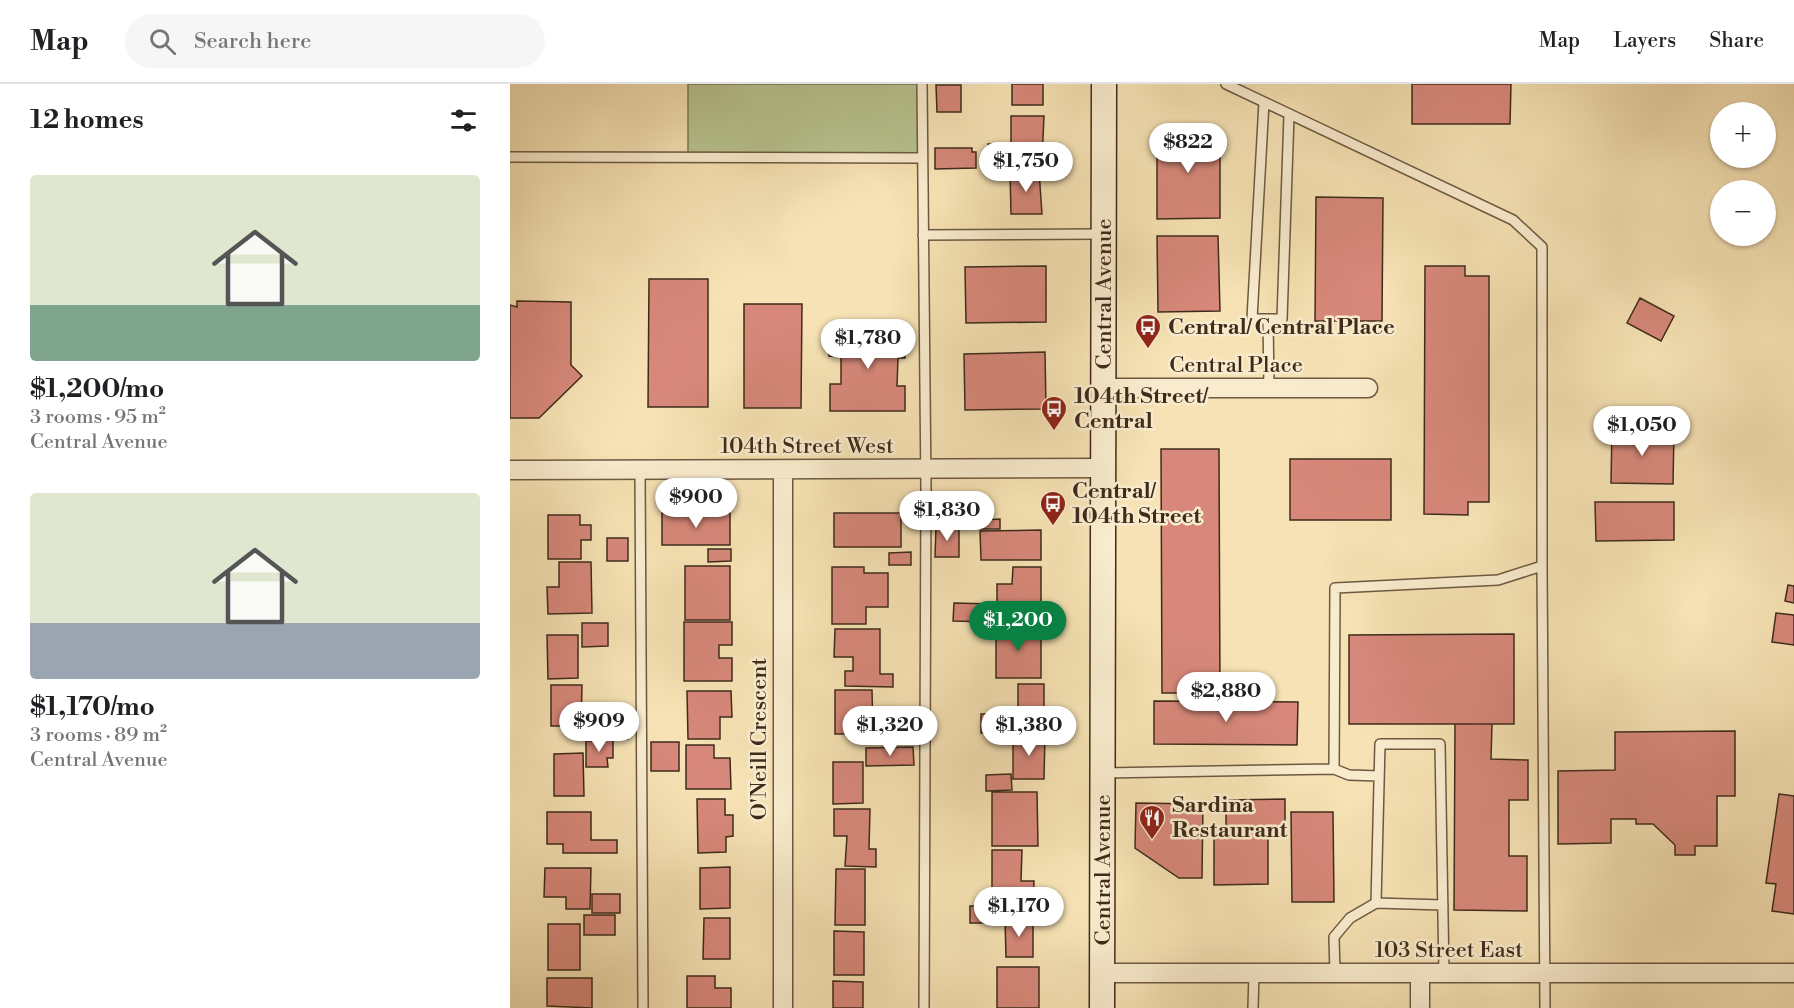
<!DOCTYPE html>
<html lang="en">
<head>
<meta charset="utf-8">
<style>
  :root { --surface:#fff; --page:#f6f6f6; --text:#202124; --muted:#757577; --line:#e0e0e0; --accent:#0b8043 }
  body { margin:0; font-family:"Libre Bodoni",serif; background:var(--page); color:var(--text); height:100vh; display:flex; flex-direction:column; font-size:22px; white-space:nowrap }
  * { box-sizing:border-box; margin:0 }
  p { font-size:20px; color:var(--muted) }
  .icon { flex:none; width:33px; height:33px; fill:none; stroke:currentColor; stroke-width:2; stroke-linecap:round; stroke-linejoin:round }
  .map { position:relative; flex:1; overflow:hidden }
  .panel { display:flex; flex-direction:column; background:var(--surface); width:510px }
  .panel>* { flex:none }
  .buttons { position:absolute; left:1200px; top:18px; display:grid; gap:12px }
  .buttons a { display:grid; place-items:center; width:66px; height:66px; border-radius:50%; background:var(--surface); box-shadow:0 2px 4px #0004; font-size:30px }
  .price { position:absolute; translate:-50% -51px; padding:0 14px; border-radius:21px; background:#fff; color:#222; font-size:20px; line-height:39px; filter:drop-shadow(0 2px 3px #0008) }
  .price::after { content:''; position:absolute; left:50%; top:36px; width:18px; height:14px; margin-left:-9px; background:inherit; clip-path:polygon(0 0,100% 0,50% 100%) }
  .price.on { background:var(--accent); color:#fff }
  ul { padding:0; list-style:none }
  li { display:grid; align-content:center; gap:12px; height:318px; padding:0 30px }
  li span { display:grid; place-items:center; height:186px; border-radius:6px; color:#555 }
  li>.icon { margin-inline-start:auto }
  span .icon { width:108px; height:108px; fill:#fffc; stroke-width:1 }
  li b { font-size:26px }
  h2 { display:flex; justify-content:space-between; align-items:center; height:72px; padding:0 30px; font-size:26px }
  header { display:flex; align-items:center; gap:36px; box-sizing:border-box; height:84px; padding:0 30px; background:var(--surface); border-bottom:2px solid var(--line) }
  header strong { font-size:28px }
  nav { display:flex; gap:33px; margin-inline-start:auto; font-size:21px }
  .search { width:420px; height:54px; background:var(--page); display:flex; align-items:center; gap:15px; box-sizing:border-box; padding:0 21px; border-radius:33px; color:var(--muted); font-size:22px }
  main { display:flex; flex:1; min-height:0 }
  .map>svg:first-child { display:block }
  .green { fill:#b8c490; stroke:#7c7856; stroke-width:1.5 }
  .building { fill:#d7887a; stroke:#3f2b1b; stroke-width:1.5 }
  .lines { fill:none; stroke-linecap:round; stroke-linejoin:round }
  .lane-casing { stroke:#6d5941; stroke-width:12 }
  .street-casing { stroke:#6d5941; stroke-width:21 }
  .secondary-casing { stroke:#3f2b1b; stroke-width:27 }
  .lane { stroke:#f9ecce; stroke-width:9 }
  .street { stroke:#f9ecce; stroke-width:18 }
  .secondary { stroke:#f9ecce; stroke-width:24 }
  .labels { text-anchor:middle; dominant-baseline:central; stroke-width:5; stroke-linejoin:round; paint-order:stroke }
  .street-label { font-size:22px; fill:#3f2b1b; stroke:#f9ecce }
  .poi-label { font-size:22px; font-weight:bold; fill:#3f2b1b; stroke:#f9ecce; text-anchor:start }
</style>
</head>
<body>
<header>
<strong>Map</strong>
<div class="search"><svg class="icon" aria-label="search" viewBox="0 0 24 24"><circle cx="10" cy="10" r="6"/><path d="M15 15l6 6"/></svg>Search here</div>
<nav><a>Map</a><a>Layers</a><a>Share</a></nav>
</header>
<main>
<section class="panel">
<h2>12 homes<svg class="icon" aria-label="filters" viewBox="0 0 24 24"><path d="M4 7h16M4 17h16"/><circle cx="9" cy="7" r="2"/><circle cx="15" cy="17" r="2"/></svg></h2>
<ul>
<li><span style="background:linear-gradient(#dfe7d0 70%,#7fa58c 0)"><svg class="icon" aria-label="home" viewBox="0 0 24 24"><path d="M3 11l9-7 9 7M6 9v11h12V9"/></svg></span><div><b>$1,200/mo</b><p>3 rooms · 95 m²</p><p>Central Avenue</p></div></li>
<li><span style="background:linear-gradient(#dfe7d0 70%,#9aa5b1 0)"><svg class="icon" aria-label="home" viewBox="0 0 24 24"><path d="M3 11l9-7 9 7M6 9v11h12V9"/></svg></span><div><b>$1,170/mo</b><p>3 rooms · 89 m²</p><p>Central Avenue</p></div></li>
</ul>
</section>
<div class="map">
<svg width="1284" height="924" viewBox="0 0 1284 924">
  <rect width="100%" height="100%" fill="#f6e2b4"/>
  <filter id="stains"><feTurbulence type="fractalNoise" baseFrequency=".00333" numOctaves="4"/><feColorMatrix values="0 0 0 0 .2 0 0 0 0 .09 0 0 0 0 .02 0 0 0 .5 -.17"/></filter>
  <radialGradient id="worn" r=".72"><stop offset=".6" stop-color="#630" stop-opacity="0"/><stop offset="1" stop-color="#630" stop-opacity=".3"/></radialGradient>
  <!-- green -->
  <path class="green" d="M178,0H411L412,74L178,73Z"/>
  <!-- building -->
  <path class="building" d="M502,0H533V21H502Z
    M902,0H1001L1000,40H902Z
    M426,1H451V28H427Z
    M501,32H534L532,76H501V81H478V60H501Z
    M647,45H710V134L647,135Z
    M425,64H462V68H466V84L425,85Z
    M500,87H529L532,130H501Z
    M806,113L873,114L872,237H805Z
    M647,152H708L710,227L648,228Z
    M536,182V238L456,239L455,183Z
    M915,182H955V192H979V418H958V431L914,430Z
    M139,195H198V323H138Z
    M1130,214L1164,232L1151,257L1117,239Z
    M7,217L61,218V281L72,292L29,334H0V221L7,223Z
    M234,220H292L291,324H234Z
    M319,245L396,246L395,274H388L387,302H395V327H320V300H331V273L319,272Z
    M535,268L536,325L455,326L454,270Z
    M1102,345L1164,347L1163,400L1101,399Z
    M651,365H709L710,609H652Z
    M780,375H881V436H780Z
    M1085,418H1164V456L1086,457Z
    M152,429H220V461H152Z
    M324,429H391V463H324Z
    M38,431H70V441H81V456H71V475H38Z
    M490,435V445H471V436Z
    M426,443H449V473H425Z
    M531,446V476H471L470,447Z
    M97,454H118V477H97Z
    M198,465H221V477L198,478Z
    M401,468V481H379V469Z
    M49,478H81L82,529L38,530L37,503H49Z
    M175,482H220V536H175Z
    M322,483H354V489H378V523H356V540H322Z
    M503,483H531V530H487V500H502Z
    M1278,501L1284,502V519L1275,517Z
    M444,519L483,520V538L443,537Z
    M1266,529L1284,531V561L1262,558Z
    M174,538H222V561H209V574H222V597H174Z
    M72,539H98V562L72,563Z
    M486,541H531V594H486Z
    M325,545H370V590H383V603L335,602V587H343V573H324Z
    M1004,550V640H839V551Z
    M37,551H68V594L38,595Z
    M508,600H534V639H508Z
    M41,601H72L71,642H41Z
    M325,606H362L363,650H325Z
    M177,607H221L222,633H210V655H178Z
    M644,617L788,618L787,661L644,660Z
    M92,629H117L118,655H92Z
    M471,630H504V649H471Z
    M945,640H982L981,675L1018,676V716H999V772H1017V827L944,826Z
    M1225,647V712H1207V762H1185V771H1165V761L1143,740H1126V735H1101V759L1048,760V687L1105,686V648Z
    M503,651H535L534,695H503Z
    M103,656V674H97L98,683H76V657Z
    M141,658H169V687H141Z
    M176,661H204V674H220L221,705H176Z
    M403,663L404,681L356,682V664Z
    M73,669L74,712H44V670Z
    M323,678H353V719L323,720Z
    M501,690L502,706L476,707V691Z
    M482,708H527L528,762H482Z
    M1269,710L1284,712V830L1262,827L1266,800L1256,799Z
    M187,715H215V731H223V752L216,753V768L188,769Z
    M775,715V747H758V800L704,801V743H716V716Z
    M626,719L693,720L692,794H669L625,764Z
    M324,725H360L359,765H366V783L335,782L337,752H324Z
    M37,728H81V756H107V769H53V760H37Z
    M781,728H823L824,818H782Z
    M482,766H512L511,797H524L523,820H482Z
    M220,783V824L190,825V784Z
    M35,784H81L80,825H56V813H34Z
    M326,785H355V841H325Z
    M82,810H110V829H82Z
    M460,822H487V839H460Z
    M74,831H105V851H74Z
    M194,834H220V875H193Z
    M495,835H523V873H496Z
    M38,840H70V886H38Z
    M324,847L354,848V891H324Z
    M487,883H529V924H487Z
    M177,892H205V904H221V924H177Z
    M37,894H82V924L37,922Z
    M323,897L353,898V924H323Z"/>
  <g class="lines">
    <defs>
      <path id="lane" d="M412,0L416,406L414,924
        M716,0L1003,136L1032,163V482L1035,924
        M754,18L742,235H758L759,304
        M0,73L412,74
        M413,151L592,150
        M758,235H772L779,31
        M130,386L133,924
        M824,685L839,691L869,692
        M594,689L824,685L825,504L988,496L1032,482
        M933,821L866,819L870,660H930L934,890
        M825,890L824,853L840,834L866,819
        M743,924L744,889"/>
      <path id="street" d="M594,304H858
        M0,386L593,384
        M273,386V924
        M593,889H1284
        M910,890V924"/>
      <path id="secondary" d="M592,924L594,0"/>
    </defs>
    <!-- lane casing -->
    <use href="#lane" class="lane-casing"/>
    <!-- street casing -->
    <use href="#street" class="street-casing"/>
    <!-- secondary casing -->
    <use href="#secondary" class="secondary-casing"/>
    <!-- lane -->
    <use href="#lane" class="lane"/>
    <!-- street -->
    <use href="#street" class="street"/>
    <!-- secondary -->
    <use href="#secondary" class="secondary"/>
  </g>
  <!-- icons -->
  <defs>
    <symbol id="bus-pin" viewBox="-11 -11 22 30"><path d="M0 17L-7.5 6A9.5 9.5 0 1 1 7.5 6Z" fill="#8f2418" stroke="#f9ecce"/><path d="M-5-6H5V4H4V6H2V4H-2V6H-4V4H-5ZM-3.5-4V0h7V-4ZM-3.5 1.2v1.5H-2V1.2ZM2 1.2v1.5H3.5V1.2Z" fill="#fff"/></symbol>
    <symbol id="restaurant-pin" viewBox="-11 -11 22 30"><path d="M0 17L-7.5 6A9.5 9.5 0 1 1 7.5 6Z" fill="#8f2418" stroke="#f9ecce"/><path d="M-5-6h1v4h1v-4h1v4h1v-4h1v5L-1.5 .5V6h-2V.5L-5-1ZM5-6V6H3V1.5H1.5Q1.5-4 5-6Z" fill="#fff"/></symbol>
  </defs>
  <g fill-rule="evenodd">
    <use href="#bus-pin" x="623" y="228" width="30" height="40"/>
    <use href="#bus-pin" x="529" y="310" width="30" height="40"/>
    <use href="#bus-pin" x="528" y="405" width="30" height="40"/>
    <use href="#restaurant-pin" x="627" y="719" width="30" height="40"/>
  </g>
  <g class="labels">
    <!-- street labels -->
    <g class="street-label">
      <text transform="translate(594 210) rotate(-90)">Central Avenue</text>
      <text x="726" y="281">Central Place</text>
      <text x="297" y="362">104th Street West</text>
      <text transform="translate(249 655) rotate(-90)">O'Neill Crescent</text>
      <text transform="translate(593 786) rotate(-90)">Central Avenue</text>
      <text x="939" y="866">103 Street East</text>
    </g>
    <!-- poi labels -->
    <g class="poi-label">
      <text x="658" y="243">Central/ Central Place</text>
      <text x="564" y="312">104th Street/<tspan x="564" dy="25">Central</tspan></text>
      <text x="562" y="407">Central/<tspan x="562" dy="25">104th Street</tspan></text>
      <text x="662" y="721">Sardina<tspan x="662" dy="25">Restaurant</tspan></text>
    </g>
  </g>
  <rect width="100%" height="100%" filter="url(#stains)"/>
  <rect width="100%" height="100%" fill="url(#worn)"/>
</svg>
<div class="buttons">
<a>+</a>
<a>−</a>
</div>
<b class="price" style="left:678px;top:90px">$822</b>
<b class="price" style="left:516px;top:109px">$1,750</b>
<b class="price" style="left:358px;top:286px">$1,780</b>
<b class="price" style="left:1132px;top:373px">$1,050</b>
<b class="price" style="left:186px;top:445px">$900</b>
<b class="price" style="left:437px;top:458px">$1,830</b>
<b class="price on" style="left:508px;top:568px">$1,200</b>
<b class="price" style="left:716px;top:639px">$2,880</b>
<b class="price" style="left:89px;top:669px">$909</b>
<b class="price" style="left:380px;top:673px">$1,320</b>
<b class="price" style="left:519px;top:673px">$1,380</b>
<b class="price" style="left:509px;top:854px">$1,170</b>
</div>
</main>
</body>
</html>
